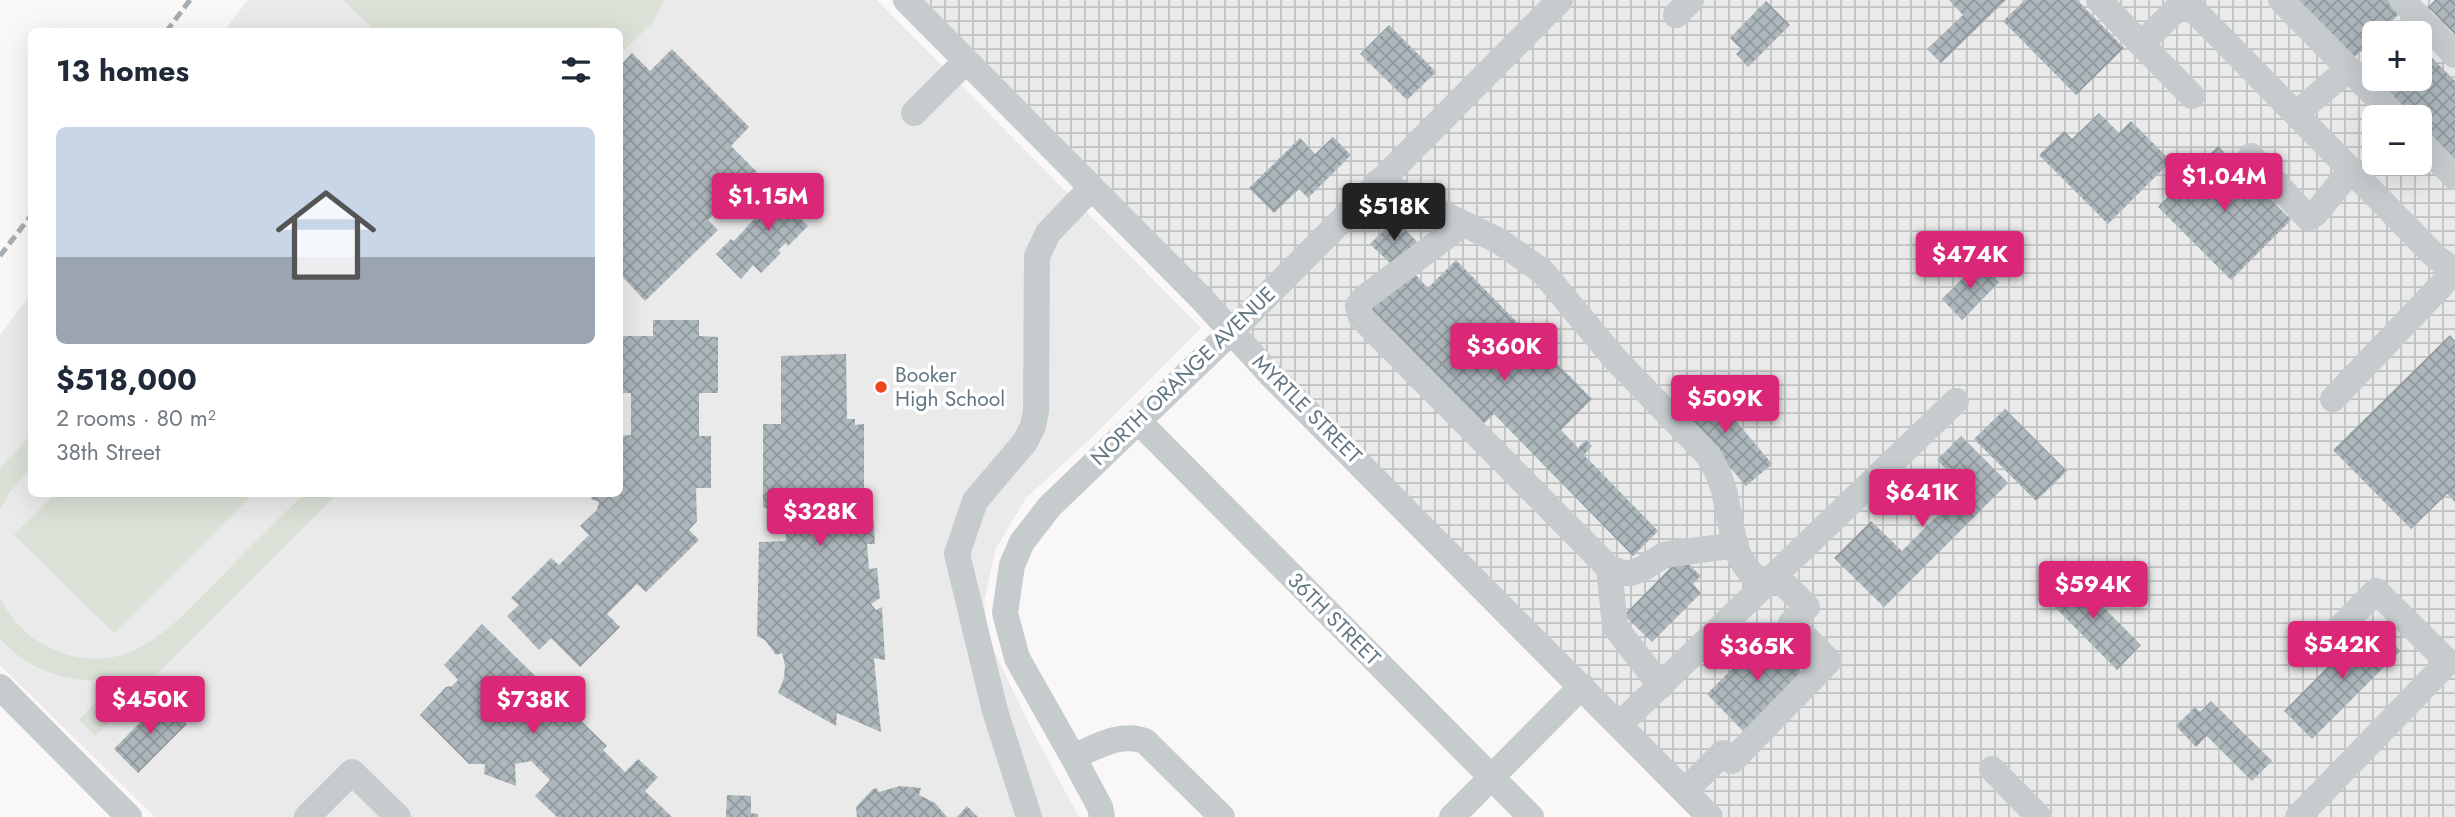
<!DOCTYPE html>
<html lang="en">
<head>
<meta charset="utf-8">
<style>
  :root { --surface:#fff; --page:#f2f2f3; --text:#1f2937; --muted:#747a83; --line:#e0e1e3; --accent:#db2777 }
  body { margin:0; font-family:Jost,sans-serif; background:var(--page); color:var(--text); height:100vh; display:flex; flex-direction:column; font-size:26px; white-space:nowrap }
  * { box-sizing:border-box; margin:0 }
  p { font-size:23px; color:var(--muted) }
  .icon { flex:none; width:38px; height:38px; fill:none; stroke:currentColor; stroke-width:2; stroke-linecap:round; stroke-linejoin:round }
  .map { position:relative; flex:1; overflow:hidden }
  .drawer { position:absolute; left:28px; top:28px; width:595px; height:469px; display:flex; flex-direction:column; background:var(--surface); border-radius:10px; box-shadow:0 7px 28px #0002 }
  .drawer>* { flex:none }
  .fabs { position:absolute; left:2362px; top:21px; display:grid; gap:14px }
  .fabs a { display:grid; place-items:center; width:70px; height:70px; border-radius:10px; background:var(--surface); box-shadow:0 7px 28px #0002; font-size:35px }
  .price { position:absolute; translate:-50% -60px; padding:0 16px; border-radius:7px; background:var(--accent); color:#fff; font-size:23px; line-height:46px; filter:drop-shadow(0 2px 4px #0008) }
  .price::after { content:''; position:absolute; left:50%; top:42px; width:21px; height:16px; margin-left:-10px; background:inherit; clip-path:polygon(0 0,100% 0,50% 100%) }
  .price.active { background:#222; color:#fff }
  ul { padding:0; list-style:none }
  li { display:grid; align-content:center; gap:14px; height:371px; padding:0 28px }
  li+li { border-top:2px solid var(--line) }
  li span { display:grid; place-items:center; height:217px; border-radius:10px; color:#555 }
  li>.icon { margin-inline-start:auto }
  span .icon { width:126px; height:126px; fill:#fffc; stroke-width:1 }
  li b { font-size:30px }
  h2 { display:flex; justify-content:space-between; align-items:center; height:84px; padding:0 28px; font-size:30px }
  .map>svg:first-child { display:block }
  .built { fill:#e9eae9 }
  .industrial { fill:url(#industrial-grid); fill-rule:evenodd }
  .garden { fill:#dae1d6 }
  .building { fill:url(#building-cross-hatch) }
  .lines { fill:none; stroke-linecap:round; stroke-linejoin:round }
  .minor { stroke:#c6cbce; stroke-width:26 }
  .rail { stroke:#a6aeb3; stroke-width:5; stroke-dasharray:10 5; stroke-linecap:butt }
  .poi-dot { fill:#f0451e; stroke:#fff; stroke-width:2.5 }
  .labels { text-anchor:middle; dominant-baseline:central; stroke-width:7; stroke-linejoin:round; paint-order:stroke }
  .poi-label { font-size:21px; fill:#617683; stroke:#fff; text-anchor:start }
  .street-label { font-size:21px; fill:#617683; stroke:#fff }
</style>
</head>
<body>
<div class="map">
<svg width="2455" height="817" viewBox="0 0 2455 817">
  <defs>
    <pattern id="industrial-grid" width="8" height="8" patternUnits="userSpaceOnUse" patternTransform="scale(1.75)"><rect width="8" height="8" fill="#e9eae9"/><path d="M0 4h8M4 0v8" fill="none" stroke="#c0c2c2"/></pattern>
    <pattern id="building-cross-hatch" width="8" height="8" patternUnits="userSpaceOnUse" patternTransform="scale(1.75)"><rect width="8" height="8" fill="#acb6bb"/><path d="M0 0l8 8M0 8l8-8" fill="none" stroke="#8f999d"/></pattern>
  </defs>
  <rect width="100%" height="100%" fill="#f9f8f6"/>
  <!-- built -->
  <path class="built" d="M248,0H877L1201,328L1091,438L1026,498L996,548L984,602L990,643L1032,730L1079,817H155L0,665V335L31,293L32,494H620V32L224,31Z"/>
  <!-- industrial -->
  <path class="industrial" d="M921,0H1547L1232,317Z
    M1574,0H2168L2455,279V817H2312L2333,768L2285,817H1725L1634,725L1969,401L1957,387L1621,711L1245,331Z
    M2199,0H2455V258ZM2375,33H2420V79H2375ZM2375,117H2420V163H2375Z"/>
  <!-- garden -->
  <path class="garden" d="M343,0H664L653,22L620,54V32L375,31Z
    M31,435V468L10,492L0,509V468Z
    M55,494H253L114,633L14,535Z
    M304,494H337L95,736L79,720L117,680C73,683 30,674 0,638V597C10,620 30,639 52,649C128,682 172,626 221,577C248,549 276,521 304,494Z"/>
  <!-- building -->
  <path class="building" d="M1949,0H2006L1941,63L1927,49L1963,15Z
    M2025,0H2077L2124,48L2076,95L2003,21Z
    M2298,0H2388L2400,13L2380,33H2375V38L2355,57Z
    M2435,0H2455V35L2428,7Z
    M1766,1L1790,25L1748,67L1736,54L1741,49L1730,38Z
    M1389,25L1436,72L1407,100L1360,54Z
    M2420,46L2455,81V159L2420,123V117H2414L2377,79H2420Z
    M672,49L749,127L731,146L757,172L708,220L718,230L645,301L620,274V66L632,53L650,71Z
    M2099,113L2119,133L2131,121L2171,161L2108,224L2039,155L2064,131L2072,139Z
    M1333,137L1351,155L1308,198L1299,189L1274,213L1249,188L1300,138L1315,154Z
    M2218,146L2291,220L2231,280L2158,207Z
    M789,181L813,205L800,218L808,226L788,246L786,243L778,250L781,253L761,273L753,265L741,279L716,254L731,239L734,241Z
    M1395,219L1417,242L1393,266L1370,244Z
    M1456,260L1592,399L1561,430L1578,448L1586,440L1592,446L1584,455L1658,531L1633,556L1494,414L1481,426L1367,309L1409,268L1428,288Z
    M1979,262L1999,282L1962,320L1942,299Z
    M653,320H699V336L718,337V393H699V436H711V488H696L697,521L689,530L699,540L646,592L637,584L607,614L620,627L580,667L551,638L539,650L507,616L519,605L511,598L551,558L559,565L589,535L580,526L597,510L599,502L591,499L593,494H620V436L631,435V393H620V336H653Z
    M2450,335L2455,341V502L2447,494L2411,529L2333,450Z
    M846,354L847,419H855V425L864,424V499L872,500L875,544H867L869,569L877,568L880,598L871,604L876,610L882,607L885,660L874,658L881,732L837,713L836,726L778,693L784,678L785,665L782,653L776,655L765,640L757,636L759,542L786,541L785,515L763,507V424H781V356Z
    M1705,384L1772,464L1746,486L1678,407Z
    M2005,409L2067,471L2036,501L1974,439Z
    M1961,436L2008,483L1884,607L1834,558L1871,521L1902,551L1965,488L1937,460Z
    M1681,557L1701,576L1693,584L1701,593L1652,642L1624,615Z
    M2068,572L2141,645L2117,670L2044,596Z
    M2372,622L2400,651L2312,739L2284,711Z
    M482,624L607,746L603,750L625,772L638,759L658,777L645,791L672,817H557L535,796L550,780L531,761L515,764L516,786L484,774L485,764H469L420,715L446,687L452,686L458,680L444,665Z
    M1765,636L1809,680L1743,731L1707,694L1746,655L1736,645L1745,637L1755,647Z
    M162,700L187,724L138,773L114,749Z
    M2211,701L2272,761L2252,781L2207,736L2196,747L2176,726L2195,707L2200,712Z
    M900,786L921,788L919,795L935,803L947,817H857L856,807L872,790L876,788L879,792Z
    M727,795L751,796V813L758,814V817H726Z
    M967,806L978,817H957Z"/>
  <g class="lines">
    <!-- minor -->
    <path class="minor" d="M906,0L1202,299L1271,375L1710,817
      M2099,0L2141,44L2185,1
      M2184,0L2437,258L2455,271
      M2281,0L2396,117
      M2402,0L2455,55
      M1676,15L1691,0
      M2141,44L2192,96
      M914,113L966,61
      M2296,114L2348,69
      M2420,142L2455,177
      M2251,156L2308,218L2315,214L2351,170
      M1378,182L1499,241L1542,271L1615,359L1708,455C1730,489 1726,515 1737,551C1742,564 1754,576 1762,588
      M1463,224L1364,298L1358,306L1361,317L1609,568L1624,573H1631L1642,569L1664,555L1736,545
      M2333,399L2455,271
      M1138,421L1531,817
      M1609,568L1615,627L1661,686
      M0,687L129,817
      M1619,725L1956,401
      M1073,757C1097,747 1119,732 1145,741L1222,817
      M1992,769L2039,817
      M1685,791L1723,753L1732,761L1829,661L1791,623L1807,607L1775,575
      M307,817L352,772L398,817
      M1029,817L995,711L957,554L975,501L1025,442L1033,426L1036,411L1037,256L1048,233L1091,188
      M1102,817L1100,807L1073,757L1017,658L1005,613L1012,565L1022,542L1050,506L1231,332L1560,0
      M1452,817L1582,686
      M2298,817L2448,662L2376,591L2329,639"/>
    <!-- rail -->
    <path class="rail" d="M166,32L190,0
      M0,256L32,214"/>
  </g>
  <!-- markers -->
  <circle class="poi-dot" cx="881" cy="387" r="7"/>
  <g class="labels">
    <!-- poi labels -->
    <g class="poi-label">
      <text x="895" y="375">Booker<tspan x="895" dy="24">High School</tspan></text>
    </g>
    <!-- street labels -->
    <g class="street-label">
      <text transform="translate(1183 376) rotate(-44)">NORTH ORANGE AVENUE</text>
      <text transform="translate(1307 409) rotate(45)">MYRTLE STREET</text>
      <text transform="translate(1334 619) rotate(45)">36TH STREET</text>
    </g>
  </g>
</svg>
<div class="fabs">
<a>+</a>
<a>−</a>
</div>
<b class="price" style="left:2224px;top:213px">$1.04M</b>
<b class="price" style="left:768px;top:233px">$1.15M</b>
<b class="price active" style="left:1394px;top:243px">$518K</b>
<b class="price" style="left:1970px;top:291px">$474K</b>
<b class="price" style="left:1504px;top:383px">$360K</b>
<b class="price" style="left:1725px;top:435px">$509K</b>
<b class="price" style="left:1922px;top:529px">$641K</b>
<b class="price" style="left:820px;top:548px">$328K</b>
<b class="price" style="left:2093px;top:621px">$594K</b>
<b class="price" style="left:2342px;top:681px">$542K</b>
<b class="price" style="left:1757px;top:683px">$365K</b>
<b class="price" style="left:150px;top:736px">$450K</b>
<b class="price" style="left:533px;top:736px">$738K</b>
<section class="drawer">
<h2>13 homes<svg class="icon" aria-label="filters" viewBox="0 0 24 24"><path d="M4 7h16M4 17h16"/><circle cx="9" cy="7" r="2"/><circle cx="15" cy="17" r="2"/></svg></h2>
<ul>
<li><span style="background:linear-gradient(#c9d6e8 60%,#9aa5b1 0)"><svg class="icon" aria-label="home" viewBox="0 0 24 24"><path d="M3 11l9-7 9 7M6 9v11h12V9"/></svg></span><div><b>$518,000</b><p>2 rooms · 80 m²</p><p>38th Street</p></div></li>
</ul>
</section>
</div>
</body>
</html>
